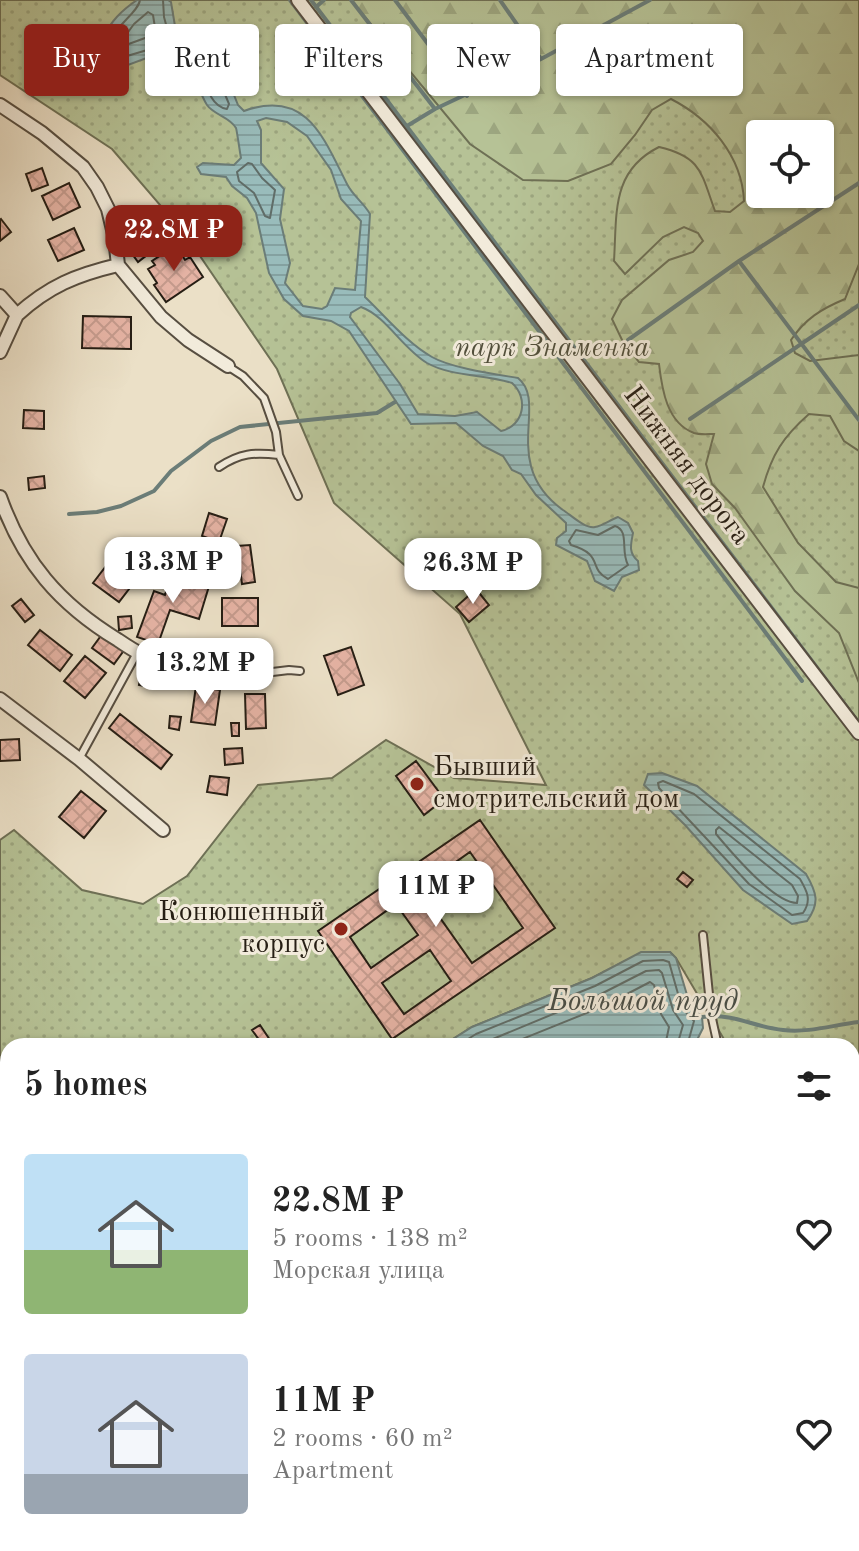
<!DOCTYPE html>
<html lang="en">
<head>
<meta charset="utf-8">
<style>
  :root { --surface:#fff; --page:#f2f2f2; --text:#222; --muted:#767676; --accent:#8f2418 }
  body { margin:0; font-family:"Old Standard TT",serif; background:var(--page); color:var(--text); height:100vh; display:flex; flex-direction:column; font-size:30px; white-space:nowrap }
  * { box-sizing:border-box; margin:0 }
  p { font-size:26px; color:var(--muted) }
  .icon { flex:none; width:44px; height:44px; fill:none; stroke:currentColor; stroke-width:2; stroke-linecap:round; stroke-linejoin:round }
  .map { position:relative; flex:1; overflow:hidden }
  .panel { position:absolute; left:0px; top:1038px; width:860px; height:514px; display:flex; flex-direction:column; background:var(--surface); border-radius:24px 24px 0 0; box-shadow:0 2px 6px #0004 }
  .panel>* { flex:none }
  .banner { position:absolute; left:24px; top:24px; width:812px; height:72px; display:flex; gap:16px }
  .fabs { position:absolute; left:746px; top:120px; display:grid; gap:16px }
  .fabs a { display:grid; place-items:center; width:88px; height:88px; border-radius:8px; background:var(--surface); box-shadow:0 2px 6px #0004; font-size:40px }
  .price { position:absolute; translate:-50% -68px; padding:0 18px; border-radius:16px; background:#fff; color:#222; font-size:26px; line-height:52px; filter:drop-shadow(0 2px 4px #0008) }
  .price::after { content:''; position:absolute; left:50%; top:48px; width:24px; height:18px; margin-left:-12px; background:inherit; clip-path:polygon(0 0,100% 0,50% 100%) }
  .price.current { background:var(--accent); color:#fff }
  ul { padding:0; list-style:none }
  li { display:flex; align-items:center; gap:24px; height:200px; padding:0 24px }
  li span { display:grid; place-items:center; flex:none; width:224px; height:160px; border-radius:8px; color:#555 }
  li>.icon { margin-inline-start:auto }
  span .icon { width:96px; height:96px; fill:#fffc; stroke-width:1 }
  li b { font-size:34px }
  h2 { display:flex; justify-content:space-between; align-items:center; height:96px; padding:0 24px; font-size:34px }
  .tag { padding:0 28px; border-radius:8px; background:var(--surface); box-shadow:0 2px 6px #0004; font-size:28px; line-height:72px }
  .tag.current { background:var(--accent); color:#fff }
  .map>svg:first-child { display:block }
  .grass { fill:url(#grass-dots); stroke:#6e7055; stroke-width:2; fill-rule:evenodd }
  .forest { fill:url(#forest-firs); stroke:#6e7055; stroke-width:2; fill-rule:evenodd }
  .water { fill:url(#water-rules); stroke:#6b7d78; stroke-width:2; fill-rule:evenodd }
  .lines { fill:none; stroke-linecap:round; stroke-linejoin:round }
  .shore { stroke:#606d68; stroke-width:2 }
  .stream { stroke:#6b7d78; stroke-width:4 }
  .building { fill:url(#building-cross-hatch); stroke:#261e14; stroke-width:2; fill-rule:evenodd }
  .lane-casing { stroke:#574e41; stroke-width:10 }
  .street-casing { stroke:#574e41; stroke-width:16 }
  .primary-casing { stroke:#261e14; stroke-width:24 }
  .lane { stroke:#f2ebdb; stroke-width:6 }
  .street { stroke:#f2ebdb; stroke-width:12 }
  .primary { stroke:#e6c084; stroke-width:20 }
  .poi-dot { fill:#8f2418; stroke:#f2ebdb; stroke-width:3 }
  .labels { text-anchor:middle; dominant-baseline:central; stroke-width:6; stroke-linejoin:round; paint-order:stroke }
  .park-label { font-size:28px; font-style:italic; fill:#514f3b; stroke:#f2ebdb }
  .street-label { font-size:28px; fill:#261e14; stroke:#f2ebdb }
  .poi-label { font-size:28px; fill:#261e14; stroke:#f2ebdb; text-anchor:start }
  .water-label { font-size:30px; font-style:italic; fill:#484d46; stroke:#f2ebdb }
</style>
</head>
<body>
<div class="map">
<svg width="859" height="1551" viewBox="0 0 859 1551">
  <defs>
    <pattern id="grass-dots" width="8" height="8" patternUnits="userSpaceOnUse" patternTransform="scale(2)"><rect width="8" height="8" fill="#b6c296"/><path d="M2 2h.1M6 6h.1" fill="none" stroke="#9ca680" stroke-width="1.8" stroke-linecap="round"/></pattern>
    <pattern id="forest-firs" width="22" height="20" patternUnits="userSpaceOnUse" patternTransform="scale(2)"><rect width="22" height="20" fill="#b6c296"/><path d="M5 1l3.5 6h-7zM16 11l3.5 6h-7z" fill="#9ca680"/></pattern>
    <pattern id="water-rules" width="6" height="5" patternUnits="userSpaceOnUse" patternTransform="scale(2)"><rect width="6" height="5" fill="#99bcbb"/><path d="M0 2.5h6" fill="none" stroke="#84a1a0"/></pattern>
    <pattern id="building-cross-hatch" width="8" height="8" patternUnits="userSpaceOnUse" patternTransform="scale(2)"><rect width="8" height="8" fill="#e5b3a4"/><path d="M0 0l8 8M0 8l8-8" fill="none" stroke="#c49a8c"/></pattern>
  </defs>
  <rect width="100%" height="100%" fill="#ebe0c7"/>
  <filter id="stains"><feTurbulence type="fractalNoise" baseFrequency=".0025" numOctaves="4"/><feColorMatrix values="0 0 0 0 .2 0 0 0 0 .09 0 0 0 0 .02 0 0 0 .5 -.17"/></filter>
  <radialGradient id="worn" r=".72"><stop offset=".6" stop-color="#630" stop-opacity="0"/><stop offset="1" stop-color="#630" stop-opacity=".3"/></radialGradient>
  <!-- grass -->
  <path class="grass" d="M0,0H859V1097L852,1100V1046H728L676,958L670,952L641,953L592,978L472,1027L442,1046H8V1349H0V840L14,830L82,890L143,904L187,876L258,785L332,778L386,740L454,778L546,785L460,614L334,503L277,369L185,234L112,149L0,75ZM760,134H820V194H760Z
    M852,1182L859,1184V1304L852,1296Z"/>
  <!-- forest -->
  <path class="forest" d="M351,0H859V264L845,299C821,309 805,319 791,340L795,353L810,361L859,355V451L844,441L830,416L809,414C783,437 772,454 763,487L798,543L836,582L859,588V683L839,633L795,591L735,508L712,484L706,464L714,434C708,434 700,435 694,433C667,423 662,390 659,364L639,362L623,342L612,319L622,300L669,260L693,252L703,241L698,233L684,227L663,237L625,274L614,261C617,213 611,171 659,147C702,157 701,173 715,211L730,212L744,201C742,156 710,119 671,99L652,110L635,135L611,164L568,181L523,180L470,144ZM820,134V194H760V134Z
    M852,1296L859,1304V1343L852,1348Z
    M859,1358V1551H575L585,1544H852V1363Z"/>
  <!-- water -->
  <path class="water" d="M137,0H168L171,2L176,32L226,75L238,105L244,111C307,88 324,139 347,184C353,196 364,203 370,214L365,297C386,317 407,343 432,357C451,368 494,374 518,378C549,403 499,464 563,510C571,515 585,529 595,527C602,526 610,520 618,517L628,523L633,533C631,544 628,553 638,561L639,570L622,577L614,591L595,581L587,561L556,545L557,538L566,531V523L536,495L521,474L512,470L503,456L483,446L456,423L411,424L349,331L331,321L303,316L284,299L269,273L256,213L247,198L232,186L226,177L201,174L197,167L203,163L234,165L241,158C240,153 237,131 236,128C230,117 214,115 207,105C195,86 196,65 176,52L160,53L128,65C113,59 109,53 103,38C111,21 121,11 137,0ZM266,118L287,122L307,136L331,170L341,199L361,221L355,290L335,288L327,306L322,309L303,306L285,283L290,263L280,219L284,189L261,163V130L257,121ZM361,307C386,316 402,348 427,363C452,377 485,374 512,383C529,398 524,426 501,431L477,412L455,416L418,414L400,384L350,317L351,313Z
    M662,773L697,786L806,874C817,893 820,903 807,921L792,924L743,890L685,825L644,785L648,774Z
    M641,952H670L676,958L690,1005L702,1017L703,1028L694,1046H442L472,1027L592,978Z"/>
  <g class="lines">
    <!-- shore -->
    <path class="shore" d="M140,0C138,12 119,23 112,38L119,52L127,56L171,43L164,17L163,0
      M148,12L153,15L156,34L126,45L123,39L134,24Z
      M205,70H209L219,80L229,104L227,109C211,106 207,88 203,74Z
      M248,163L252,164L262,178L275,190L270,218L265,216L254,193L239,181L237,172Z
      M615,526C630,531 620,550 628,565L608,579C587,568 605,555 571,545L569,541L576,530L598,535Z
      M663,781L694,794L800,879C807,891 812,900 803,913L792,915L749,884L659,788L658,783Z
      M719,827L792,885L798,896L797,903C774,903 731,852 716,834V830Z
      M457,1046L476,1034L595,986L643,961L663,960L669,962L682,1008L694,1021L687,1046
      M476,1046L599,995L646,971L659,970L662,973L673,1010L683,1025L677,1046
      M505,1046L604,1006L650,982L654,985L661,1014L669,1027L665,1046"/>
    <!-- stream -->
    <path class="stream" d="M290,0L802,681
      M311,0L859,723
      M351,0L435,109L541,59L650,0
      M395,0L467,96
      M500,0L541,59
      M316,7L324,0
      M407,126L435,109
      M739,261L859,420
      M628,340L739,261L859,183
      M690,419L859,305
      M69,514L97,512L121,506L154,491L171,471L211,441L240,427L377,413L395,402
      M702,1017C736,1013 752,1027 783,1030C809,1033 833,1025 859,1022
      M0,1350H8
      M852,1372L857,1369
      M524,1551L534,1544
      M590,1551L600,1544"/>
  </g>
  <!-- building -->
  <path class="building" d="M42,168L48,185L32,191L26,174Z
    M69,183L80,207L53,220L42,196Z
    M1,219L11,232L0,241V220Z
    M74,228L84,250L58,261L48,240Z
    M147,238L155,249L138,262L130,251Z
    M176,245L185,260L190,257L203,277L166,302L154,285L157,283L148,269L155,265L152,261Z
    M83,316L131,317V349L82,348Z
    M24,410L44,411V429L23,428Z
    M44,476L45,488L29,490L28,478Z
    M209,513L227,519L219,542L202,536Z
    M250,545L255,582L242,584L239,560L231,561L229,575L219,574L222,547Z
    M113,557L139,576L119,602L93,583Z
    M172,572L210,583L199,619L170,610L158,644L137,637L154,591L165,595Z
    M476,589L489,605L469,622L456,607Z
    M222,598H258V626H222Z
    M21,599L34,615L25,622L12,606Z
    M131,616L132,628L119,630L118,617Z
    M40,630L72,655L60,671L28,645Z
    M103,633L125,649L114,664L92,648Z
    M351,647L364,685L338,695L324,656Z
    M85,656L106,673L85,698L64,681Z
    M143,662L160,666L155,688L139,685Z
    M196,686L220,690L215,725L191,722Z
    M245,694H265L266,728L246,729Z
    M120,714L172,755L161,769L109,728Z
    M170,716L181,717L179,730L169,728Z
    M231,723H239V736H232Z
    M19,739L20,760L0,761V740Z
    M242,748L243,763L225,765L224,749Z
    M416,761L439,792L433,797L438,804L424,815L396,776Z
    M210,776L229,778L227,795L207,792Z
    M81,791L106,811L84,838L59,817Z
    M480,820L555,928L392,1039L318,931ZM470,852L523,928L472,963L419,888ZM396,904L418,935L371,968L350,937ZM430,950L451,981L404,1014L382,983Z
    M683,872L693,880L687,887L677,879Z
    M260,1025L274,1046H259L262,1044L252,1030Z"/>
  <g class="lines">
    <defs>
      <path id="lane" d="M229,367L243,376L264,398L276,432L279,455L298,496
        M219,467C240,453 254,452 279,455
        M264,673L289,670L300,671
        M79,759L137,653
        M703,935L711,1014L718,1046
        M852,1178L859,1181
        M852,1341L859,1351"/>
      <path id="street" d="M298,0L859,733
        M0,105L42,133L83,167L97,187L108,209L115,238L118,265L161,317L188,340L228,366
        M0,296L17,315L0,352
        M17,315C49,286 76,275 118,265
        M0,497C23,562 59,604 118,640C134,651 153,662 172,667C202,675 233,675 264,673
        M0,699L79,759L163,830
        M119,1551L129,1544"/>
      <path id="primary" d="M0,1484L8,1495
        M0,1507L8,1518
        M26,1544L31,1551"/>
    </defs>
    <!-- lane casing -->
    <use href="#lane" class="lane-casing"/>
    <!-- street casing -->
    <use href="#street" class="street-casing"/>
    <!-- primary casing -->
    <use href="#primary" class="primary-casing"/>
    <!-- lane -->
    <use href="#lane" class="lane"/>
    <!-- street -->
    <use href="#street" class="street"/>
    <!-- primary -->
    <use href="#primary" class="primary"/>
  </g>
  <!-- markers -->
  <g class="poi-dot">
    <circle cx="417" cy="784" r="8"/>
    <circle cx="341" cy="929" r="8"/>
  </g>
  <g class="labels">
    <!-- park labels -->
    <g class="park-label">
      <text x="552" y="349">парк Знаменка</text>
    </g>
    <!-- street labels -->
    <g class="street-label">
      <text transform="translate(686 466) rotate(53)">Нижняя дорога</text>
    </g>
    <!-- poi labels -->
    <g class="poi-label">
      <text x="433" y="768">Бывший<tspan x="433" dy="32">смотрительский дом</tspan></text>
      <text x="325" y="913" text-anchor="end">Конюшенный<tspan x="325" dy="32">корпус</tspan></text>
    </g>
    <!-- water labels -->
    <g class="water-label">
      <text x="643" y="1002">Большой пруд</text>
    </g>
  </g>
  <rect width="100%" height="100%" filter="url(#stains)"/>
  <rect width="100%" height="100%" fill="url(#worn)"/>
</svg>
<div class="fabs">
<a><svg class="icon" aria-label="locate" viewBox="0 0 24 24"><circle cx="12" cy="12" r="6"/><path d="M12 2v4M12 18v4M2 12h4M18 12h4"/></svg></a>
</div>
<b class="price current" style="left:174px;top:273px">22.8M ₽</b>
<b class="price" style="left:173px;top:605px">13.3M ₽</b>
<b class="price" style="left:473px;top:606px">26.3M ₽</b>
<b class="price" style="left:205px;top:706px">13.2M ₽</b>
<b class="price" style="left:436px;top:929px">11M ₽</b>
<div class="banner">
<a class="tag current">Buy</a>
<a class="tag">Rent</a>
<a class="tag">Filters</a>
<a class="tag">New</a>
<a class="tag">Apartment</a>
</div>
<section class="panel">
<h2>5 homes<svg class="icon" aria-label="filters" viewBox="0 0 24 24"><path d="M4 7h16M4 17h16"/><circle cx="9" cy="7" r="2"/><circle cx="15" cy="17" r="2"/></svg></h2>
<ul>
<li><span style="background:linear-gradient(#bfe0f5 60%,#8fb573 0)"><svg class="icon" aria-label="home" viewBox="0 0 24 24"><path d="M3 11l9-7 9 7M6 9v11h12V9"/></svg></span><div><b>22.8M ₽</b><p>5 rooms · 138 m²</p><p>Морская улица</p></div><svg class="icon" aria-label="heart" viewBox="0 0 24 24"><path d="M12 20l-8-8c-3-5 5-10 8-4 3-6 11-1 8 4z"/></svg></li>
<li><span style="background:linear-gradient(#c9d6e8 75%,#9aa5b1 0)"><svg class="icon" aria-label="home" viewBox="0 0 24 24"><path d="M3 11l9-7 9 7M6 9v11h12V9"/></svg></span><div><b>11M ₽</b><p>2 rooms · 60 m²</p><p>Apartment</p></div><svg class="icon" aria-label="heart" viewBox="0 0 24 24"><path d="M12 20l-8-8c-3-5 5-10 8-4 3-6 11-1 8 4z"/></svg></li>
</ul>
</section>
</div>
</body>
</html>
